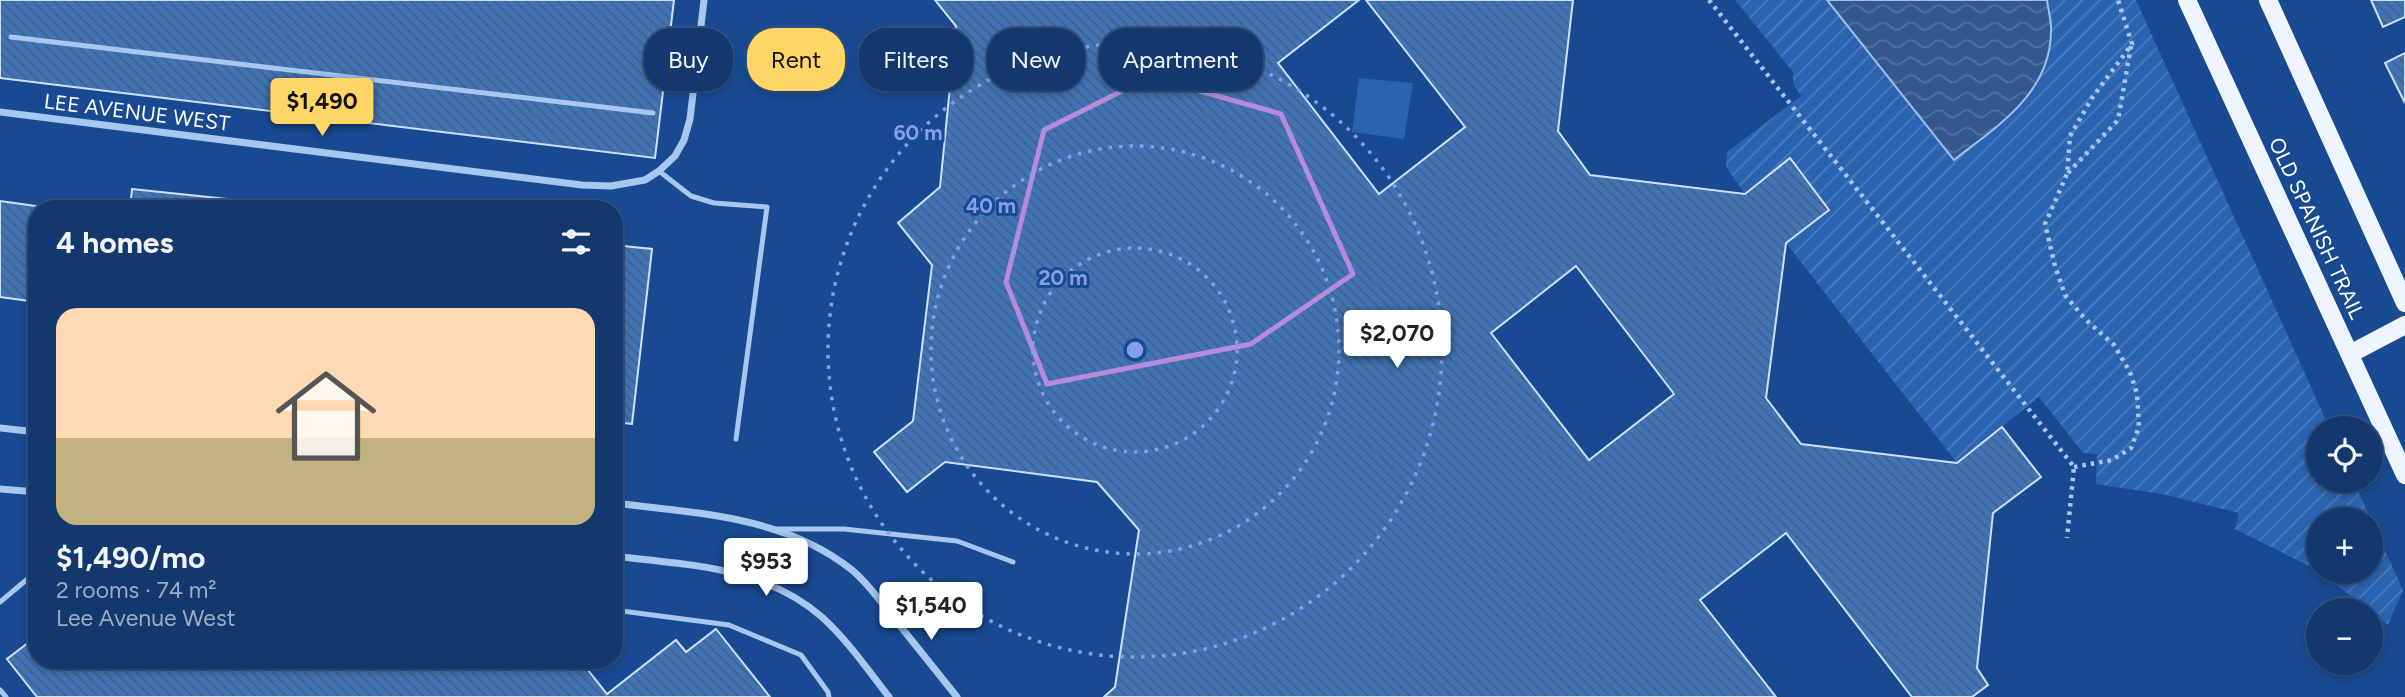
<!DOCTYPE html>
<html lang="en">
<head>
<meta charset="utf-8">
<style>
  :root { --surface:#12386e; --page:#1f4376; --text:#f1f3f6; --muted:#9cacc2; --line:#315281; --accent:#ffd665 }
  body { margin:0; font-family:Figtree,sans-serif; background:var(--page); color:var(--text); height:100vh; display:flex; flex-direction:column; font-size:26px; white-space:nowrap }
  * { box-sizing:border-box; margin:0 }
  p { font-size:23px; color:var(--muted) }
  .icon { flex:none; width:38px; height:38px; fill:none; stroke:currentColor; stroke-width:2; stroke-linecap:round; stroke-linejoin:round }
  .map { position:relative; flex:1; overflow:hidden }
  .sheet { position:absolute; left:28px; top:200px; width:595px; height:469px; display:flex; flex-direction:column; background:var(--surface); border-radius:28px; box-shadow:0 4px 10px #0003,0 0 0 2px var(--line) }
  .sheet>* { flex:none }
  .banner { position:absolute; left:644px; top:28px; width:665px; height:63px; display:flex; gap:14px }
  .controls { position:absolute; left:2306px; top:416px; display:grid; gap:14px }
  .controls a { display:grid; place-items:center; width:77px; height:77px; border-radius:50%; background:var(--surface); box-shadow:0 4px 10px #0003,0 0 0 2px var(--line); font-size:35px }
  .price { position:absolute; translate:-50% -60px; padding:0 16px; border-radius:7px; background:#fff; color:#222; font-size:23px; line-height:46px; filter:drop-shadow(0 2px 4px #0008) }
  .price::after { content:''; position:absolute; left:50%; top:42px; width:21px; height:16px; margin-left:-10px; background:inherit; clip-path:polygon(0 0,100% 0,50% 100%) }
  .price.on { background:var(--accent); color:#111 }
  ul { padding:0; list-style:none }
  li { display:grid; align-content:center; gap:14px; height:371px; padding:0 28px }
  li+li { border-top:2px solid var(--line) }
  li span { display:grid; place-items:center; height:217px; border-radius:21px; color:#555 }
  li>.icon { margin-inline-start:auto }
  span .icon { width:126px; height:126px; fill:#fffc; stroke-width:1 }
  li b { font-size:30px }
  h2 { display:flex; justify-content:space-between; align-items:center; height:84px; padding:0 28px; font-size:30px }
  .tag { padding:0 24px; border-radius:28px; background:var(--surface); box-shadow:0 4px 10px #0003,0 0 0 2px var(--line); font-size:24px; line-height:63px }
  .tag.on { background:var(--accent); color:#111 }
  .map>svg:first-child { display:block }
  .grass { fill:#2a64b0 }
  .garden { fill:url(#garden-furrows) }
  .water { fill:url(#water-waves); stroke:#99c1f2; stroke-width:2 }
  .building { fill:url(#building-back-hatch); stroke:#cde1fb; stroke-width:2; fill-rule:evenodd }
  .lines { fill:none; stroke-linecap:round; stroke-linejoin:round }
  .path { stroke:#a7c6f0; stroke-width:4.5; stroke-dasharray:3.5 5; stroke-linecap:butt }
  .service { stroke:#a7c6f0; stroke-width:5 }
  .minor { stroke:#a7c6f0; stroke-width:7 }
  .primary { stroke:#eff5ff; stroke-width:18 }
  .marked { fill:none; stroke:#b68bdc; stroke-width:5; stroke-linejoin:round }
  .ring { fill:none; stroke:#839eea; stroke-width:3.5; stroke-dasharray:3.5 7 }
  .labels { text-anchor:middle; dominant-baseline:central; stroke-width:6; stroke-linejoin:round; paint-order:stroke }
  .street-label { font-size:21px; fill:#fff; stroke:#184a92 }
  .centre { fill:#839eea; stroke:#184a92; stroke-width:3.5 }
  .ring-label { font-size:21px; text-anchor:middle; font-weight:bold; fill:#839eea; stroke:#184a92; stroke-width:6; stroke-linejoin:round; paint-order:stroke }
</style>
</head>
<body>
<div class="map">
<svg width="2405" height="697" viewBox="0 0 2405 697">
  <defs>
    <pattern id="garden-furrows" width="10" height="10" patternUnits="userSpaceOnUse" patternTransform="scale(1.75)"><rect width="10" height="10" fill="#2a64b0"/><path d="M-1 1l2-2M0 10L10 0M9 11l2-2" fill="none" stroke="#4a7bbc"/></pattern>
    <pattern id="water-waves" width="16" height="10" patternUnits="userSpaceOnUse" patternTransform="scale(1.75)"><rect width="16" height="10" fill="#34588d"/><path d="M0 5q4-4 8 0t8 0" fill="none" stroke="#52719e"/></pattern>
    <pattern id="building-back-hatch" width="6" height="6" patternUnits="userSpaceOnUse" patternTransform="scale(1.75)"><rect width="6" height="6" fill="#4074b9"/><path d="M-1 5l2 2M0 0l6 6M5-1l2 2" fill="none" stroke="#466082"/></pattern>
  </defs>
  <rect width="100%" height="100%" fill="#184a92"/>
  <!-- grass -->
  <path class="grass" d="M1359,78L1413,83L1404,139L1352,132Z"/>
  <!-- garden -->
  <path class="garden" d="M1735,0H2136L2330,429H2319V481H2354L2371,520H2319V571L2235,529L2239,513L2162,494L2096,484L2097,454L2083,453L2039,397L1957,463L1786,243L1829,209L1790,159L1745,194L1726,167L1727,152L1801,96L1793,84V72Z
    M2371,520L2403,590L2388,625L2320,572H2371Z"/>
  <!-- water -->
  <path class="water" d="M1827,0H2047C2048,10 2052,22 2051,32C2050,94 1997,126 1954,160Z"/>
  <!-- building -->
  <path class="building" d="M0,0H674L655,158L0,78Z
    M935,0H1359L1278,63L1379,194L1465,127L1366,0H1573L1558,131L1590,175L1745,194L1790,158L1829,210L1786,243L1766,398L1801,444L1957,463L2002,427L2041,477L1993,513L1977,668L1988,685L1972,697H1912L1786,533L1700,600L1776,697H1104L1115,687L1139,530L1097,482L945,462L907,492L874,452L913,421L932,265L898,223L940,187L956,26ZM1576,266L1674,394L1589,460L1491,333Z
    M2371,0H2405V17L2383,27Z
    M2405,53V103L2385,63Z
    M132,189L314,208H130Z
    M0,201L50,208H37V302L0,297Z
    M614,245L652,249L632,424L614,422Z
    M716,629L770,697H37L7,659L37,636V660H477L479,662L483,660H580L607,694L676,640L686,652Z"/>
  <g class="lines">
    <!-- path -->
    <path class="path" d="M1709,0L2074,467L2067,538
      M2068,173L2118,120L2131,46
      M2074,467L2112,460L2131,448L2139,427L2137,394L2130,372L2114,345L2085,319L2065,295L2055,266L2045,224L2067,174L2070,136L2092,98L2132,44L2118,0"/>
    <!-- service -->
    <path class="service" d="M11,37L653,113
      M659,171L691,196L714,203L767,207L736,439
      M776,529H844L957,541L1013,562
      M0,602L37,571
      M614,610L729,625L801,655L828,692L829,697
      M0,690L6,697"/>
    <!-- minor -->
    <path class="minor" d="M0,112L582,185L611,186L645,180L659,171L675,156L684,140L690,119L704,0
      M0,428L37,432
      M0,489L37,492
      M614,503C695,513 785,516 852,570C869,584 883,605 897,622C917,647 937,672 957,697
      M614,556C687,565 765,566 823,618C848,641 868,670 889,697"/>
    <!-- primary -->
    <path class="primary" d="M2187,0L2405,475
      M2268,0L2405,303
      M2350,354L2405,325"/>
  </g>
  <!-- marked area -->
  <path class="marked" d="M1150,77L1281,114L1353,274L1251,344L1047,384L1006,282L1044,130Z"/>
  <!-- distance rings -->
  <g class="ring">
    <circle cx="1135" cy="350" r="102"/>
    <circle cx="1135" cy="350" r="204"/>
    <circle cx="1135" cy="350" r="307"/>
  </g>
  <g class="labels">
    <!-- street labels -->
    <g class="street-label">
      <text transform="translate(137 112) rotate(7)">LEE AVENUE WEST</text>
      <text transform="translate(2317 228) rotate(65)">OLD SPANISH TRAIL</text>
    </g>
  </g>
  <circle cx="1135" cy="350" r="10" class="centre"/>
  <g class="ring-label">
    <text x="918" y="140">60 m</text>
    <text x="991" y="213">40 m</text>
    <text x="1063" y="285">20 m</text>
  </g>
</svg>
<div class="controls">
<a><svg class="icon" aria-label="locate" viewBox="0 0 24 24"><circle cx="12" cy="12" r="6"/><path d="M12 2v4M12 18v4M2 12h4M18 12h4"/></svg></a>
<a>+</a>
<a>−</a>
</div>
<b class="price on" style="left:322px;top:138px">$1,490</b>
<b class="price" style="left:1397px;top:370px">$2,070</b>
<b class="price" style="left:766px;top:598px">$953</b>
<b class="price" style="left:931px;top:642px">$1,540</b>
<div class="banner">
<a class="tag">Buy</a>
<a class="tag on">Rent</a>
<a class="tag">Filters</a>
<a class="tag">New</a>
<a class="tag">Apartment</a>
</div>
<section class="sheet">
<h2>4 homes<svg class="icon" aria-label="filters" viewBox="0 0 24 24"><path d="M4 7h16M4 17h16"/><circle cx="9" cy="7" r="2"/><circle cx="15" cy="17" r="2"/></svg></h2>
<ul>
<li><span style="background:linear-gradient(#ffd9b3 60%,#c2b280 0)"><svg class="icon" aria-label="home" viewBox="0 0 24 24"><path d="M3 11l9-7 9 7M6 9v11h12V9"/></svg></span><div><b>$1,490/mo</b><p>2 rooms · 74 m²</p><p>Lee Avenue West</p></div></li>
</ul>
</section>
</div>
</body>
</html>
